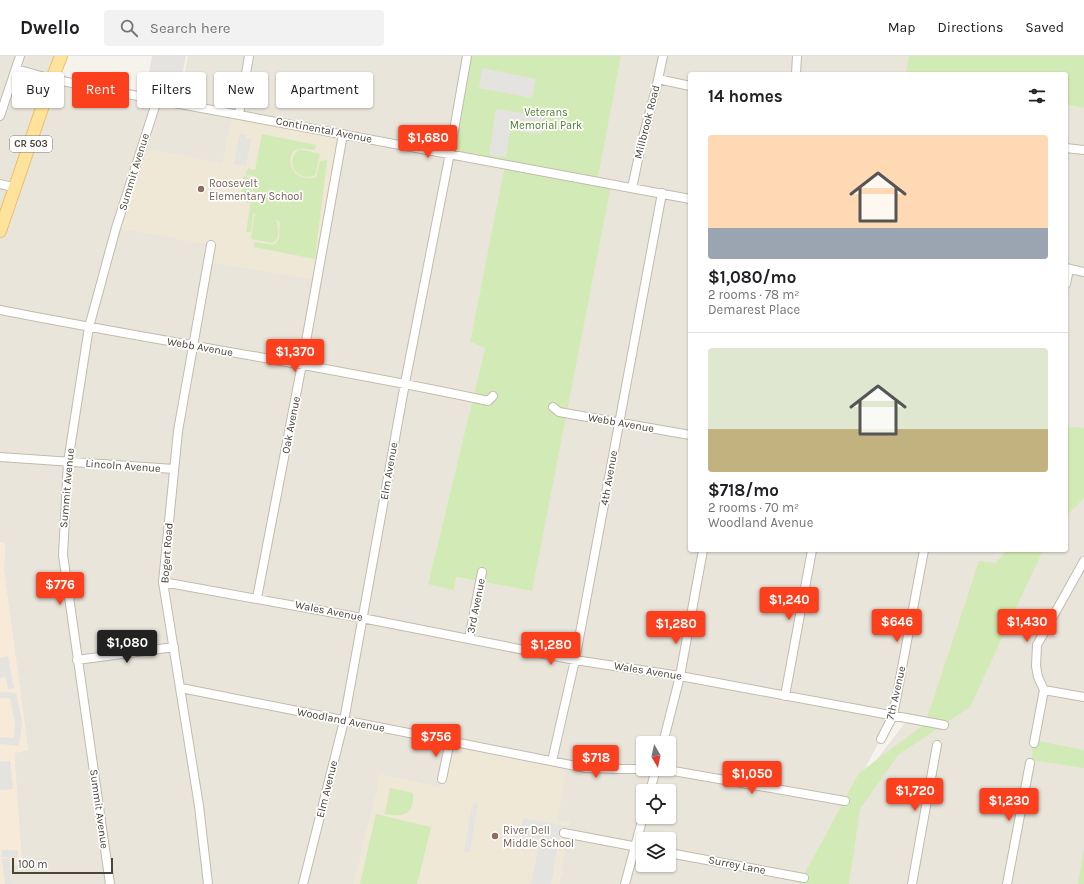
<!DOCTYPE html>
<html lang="en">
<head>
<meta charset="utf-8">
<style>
  :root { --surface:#fff; --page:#f2f2f2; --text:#202124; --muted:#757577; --line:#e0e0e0; --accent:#fc3f1d }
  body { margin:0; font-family:Karla,sans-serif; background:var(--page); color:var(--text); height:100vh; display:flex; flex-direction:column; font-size:15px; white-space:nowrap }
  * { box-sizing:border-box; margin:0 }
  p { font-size:13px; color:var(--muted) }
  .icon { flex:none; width:22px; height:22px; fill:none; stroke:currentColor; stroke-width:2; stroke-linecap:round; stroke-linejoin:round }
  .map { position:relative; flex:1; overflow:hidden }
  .details { position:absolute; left:688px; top:16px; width:380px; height:480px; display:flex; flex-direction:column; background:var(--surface); border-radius:4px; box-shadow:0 1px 3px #0004 }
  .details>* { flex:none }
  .banner { position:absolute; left:12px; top:16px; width:380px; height:36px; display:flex; gap:8px }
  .needle { width:26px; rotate:171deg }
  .tools { position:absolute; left:636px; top:680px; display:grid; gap:8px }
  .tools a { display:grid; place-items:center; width:40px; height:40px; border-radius:4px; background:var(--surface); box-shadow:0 1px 3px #0004; font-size:20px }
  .scale { position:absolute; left:12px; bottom:10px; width:101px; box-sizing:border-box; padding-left:4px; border:2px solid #4b4439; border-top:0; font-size:11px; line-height:14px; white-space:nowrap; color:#4b4439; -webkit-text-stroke:3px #fff; paint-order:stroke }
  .price { position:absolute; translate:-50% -34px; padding:0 9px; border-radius:4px; background:var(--accent); color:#fff; font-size:13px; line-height:26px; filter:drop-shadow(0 1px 2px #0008) }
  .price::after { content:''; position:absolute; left:50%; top:24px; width:12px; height:9px; margin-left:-6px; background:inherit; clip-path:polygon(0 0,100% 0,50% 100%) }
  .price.active { background:#222; color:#fff }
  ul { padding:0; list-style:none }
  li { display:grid; align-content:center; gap:8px; height:212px; padding:0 20px }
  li+li { border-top:1px solid var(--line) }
  li span { display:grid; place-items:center; height:124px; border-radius:4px; color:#555 }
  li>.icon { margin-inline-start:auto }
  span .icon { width:72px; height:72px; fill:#fffc; stroke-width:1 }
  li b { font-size:17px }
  h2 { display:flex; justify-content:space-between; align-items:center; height:48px; padding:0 20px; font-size:17px }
  .chip { padding:0 14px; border-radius:4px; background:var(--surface); box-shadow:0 1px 3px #0004; font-size:14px; line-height:36px }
  .chip.active { background:var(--accent); color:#fff }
  header { display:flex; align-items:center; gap:24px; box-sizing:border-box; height:56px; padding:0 20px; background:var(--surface); border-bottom:1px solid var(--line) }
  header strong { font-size:19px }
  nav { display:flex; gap:22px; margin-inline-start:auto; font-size:14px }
  .search { width:280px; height:36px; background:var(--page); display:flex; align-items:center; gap:10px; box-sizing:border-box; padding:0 14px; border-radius:4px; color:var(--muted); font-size:15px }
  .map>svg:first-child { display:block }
  .residential { fill:#eae5da; fill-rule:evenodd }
  .commercial { fill:#f7ead8 }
  .education { fill:#efe8d6 }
  .green { fill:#d2eab5 }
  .parking { fill:#e5e3e0 }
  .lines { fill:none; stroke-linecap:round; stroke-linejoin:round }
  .minor-casing { stroke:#c2bbae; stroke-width:10 }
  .primary-casing { stroke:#e6c16a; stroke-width:14 }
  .minor { stroke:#fff; stroke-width:8 }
  .primary { stroke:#ffe39c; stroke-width:12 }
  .education-dot { fill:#8d6e63; stroke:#fff; stroke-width:1.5 }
  .labels { text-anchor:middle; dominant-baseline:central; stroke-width:3.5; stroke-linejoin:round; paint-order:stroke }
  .shield { fill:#fff; stroke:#817c74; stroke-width:1 }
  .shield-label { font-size:10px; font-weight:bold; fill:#4b4439 }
  .park-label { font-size:11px; fill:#4a7f2a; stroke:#fff }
  .street-label { font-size:11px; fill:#4b4439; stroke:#fff }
  .education-label { font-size:11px; fill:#785e54; stroke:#fff; text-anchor:start }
</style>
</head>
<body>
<header>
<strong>Dwello</strong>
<div class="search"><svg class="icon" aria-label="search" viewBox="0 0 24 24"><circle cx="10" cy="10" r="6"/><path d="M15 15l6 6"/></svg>Search here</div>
<nav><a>Map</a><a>Directions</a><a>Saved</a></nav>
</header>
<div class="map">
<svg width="1084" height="828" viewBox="0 0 1084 828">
  <rect width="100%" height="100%" fill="#f6f3ec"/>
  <!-- residential -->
  <path class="residential" d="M0,0H60L52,23L178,47L188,0H467L506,108L470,286L485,292L428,528L456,521L532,535L596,125L621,0H909L905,17L907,18H690V494H1007L995,507L952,592L1015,494H1066V389L1069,371L1066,375V49L1084,52V828H559L569,765H558L442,723L441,732L381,719L354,828H12L10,809H22L14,697L28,694L4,515L5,487L0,486ZM233,57L211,189L223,107ZM893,660L908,663L856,730V729ZM643,687H669V713H643ZM643,735H669V761H643ZM643,783H669V809H643Z"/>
  <!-- commercial -->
  <path class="commercial" d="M0,486L5,487L4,515L28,694L14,697L22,809H11L12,828H0Z"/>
  <!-- education -->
  <path class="education" d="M233,57L343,78L317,224L208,206L211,189L116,172L141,92L223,107Z
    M450,685L566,708L558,764L569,765L559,828H354L381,719L441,732Z"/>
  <!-- green -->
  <path class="green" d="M468,0H621L597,126L611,129L532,535L456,521L454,534L428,528L485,292L470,286L505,109L450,99Z
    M909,0H1084V52L1066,49V18H905Z
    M262,78L317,89L314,94C309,94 302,91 298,93C284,96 289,129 316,121L320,105L327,104L315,203L254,191L255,186L274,189L279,183L280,166L276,163C278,172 281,180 273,187L251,183L254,160L257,158H253L251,176H246L255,120L246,119L248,112L255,114Z
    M299,93L320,98L315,119C297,127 284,106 299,93Z
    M244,120L254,122L250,147L240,145Z
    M1069,371L1084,372V442L1066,460V375Z
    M1007,494H1043L970,651L898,699L860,753L849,828H799L859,717L925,668L979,505L995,507Z
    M1033,684L1084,694V712L1032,704Z
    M390,732L413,737C414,758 405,762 385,758Z
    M376,758L431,771L417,828H360Z
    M1084,792V828H1078Z"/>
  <!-- parking -->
  <path class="parking" d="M152,0H186L179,37L159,33V31L147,29Z
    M482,12L536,23L532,42L479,32Z
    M496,53L544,60L541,78L510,74L506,101L489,99Z
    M240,77L246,79V82L251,83L246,110L234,108Z
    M8,600L14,632L8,633L6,621L0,622V602Z
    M0,636L16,637L22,666L19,690L0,688V681L14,682L15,667L10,642H0Z
    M10,705L13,733L0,734V706Z
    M473,747L478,748L470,796L464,795Z
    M523,762L566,770V773L561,772L551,828H531L540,783L510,777L512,770L521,772Z
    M2,794H18V802L1,801Z
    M9,802L12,828H5L2,803Z"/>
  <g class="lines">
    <defs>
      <path id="minor" d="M16,13L52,23L153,43L690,143
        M796,18L797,0
        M658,23L690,30
        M239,58L249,0
        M0,60L20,0
        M1066,92L1084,94
        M0,128L16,132
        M632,132L642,85L656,33L663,0
        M1066,212L1084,216
        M1066,228L1069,213
        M0,254C162,286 326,310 488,345L493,340
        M553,351L559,356L690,379
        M0,401L174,413
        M163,526L362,562L575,604L680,620L944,669
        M257,542L302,308L343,78
        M469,583L482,516
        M77,604L174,591
        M181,632L586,712L618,713H643
        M1044,634L1084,641
        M785,640L812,494
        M881,683L893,660L924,494
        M663,687L680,620L703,494
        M1034,687L1044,634L1038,621L1036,610L1037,589L1084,505
        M552,705L575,604L662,137
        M662,713L845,745
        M442,723L450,685
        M650,735L656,713
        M564,777L643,792
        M669,797L804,822
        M110,828L63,499L68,406L89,271L116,172L157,44
        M208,828L199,750L163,526L178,375L211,189
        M303,828L344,665L405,327L450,97L467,0
        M625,828L643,761
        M912,828L937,689
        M1007,828L1030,707"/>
      <path id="primary" d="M0,175L52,23L61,0"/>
    </defs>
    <!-- minor casing -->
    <use href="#minor" class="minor-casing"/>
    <!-- primary casing -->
    <use href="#primary" class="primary-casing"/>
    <!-- minor -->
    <use href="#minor" class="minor"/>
    <!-- primary -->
    <use href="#primary" class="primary"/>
  </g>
  <!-- markers -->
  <g class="education-dot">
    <circle cx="201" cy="133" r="4"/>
    <circle cx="495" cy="780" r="4"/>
  </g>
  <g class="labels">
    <!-- shield labels -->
    <rect class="shield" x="10" y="80" width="42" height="16" rx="3"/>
    <g class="shield-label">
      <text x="31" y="88">CR 503</text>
    </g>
    <!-- park labels -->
    <g class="park-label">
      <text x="546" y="56">Veterans<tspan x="546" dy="13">Memorial Park</tspan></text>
    </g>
    <!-- street labels -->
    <g class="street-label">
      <text transform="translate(647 66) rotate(-76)">Millbrook Road</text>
      <text transform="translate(324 74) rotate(11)">Continental Avenue</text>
      <text transform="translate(134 116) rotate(-73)">Summit Avenue</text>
      <text transform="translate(200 291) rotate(10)">Webb Avenue</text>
      <text transform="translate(621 367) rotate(10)">Webb Avenue</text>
      <text transform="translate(291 369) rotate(-79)">Oak Avenue</text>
      <text transform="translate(123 410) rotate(4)">Lincoln Avenue</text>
      <text transform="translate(389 415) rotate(-80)">Elm Avenue</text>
      <text transform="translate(609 422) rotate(-80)">4th Avenue</text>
      <text transform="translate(67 432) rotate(-85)">Summit Avenue</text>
      <text transform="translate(167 497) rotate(-86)">Bogert Road</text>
      <text transform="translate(476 550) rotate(-79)">3rd Avenue</text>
      <text transform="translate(329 555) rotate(11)">Wales Avenue</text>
      <text transform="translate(648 615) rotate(9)">Wales Avenue</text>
      <text transform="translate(896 637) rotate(-77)">7th Avenue</text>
      <text transform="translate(341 664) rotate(11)">Woodland Avenue</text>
      <text transform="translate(327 733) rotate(-76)">Elm Avenue</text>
      <text transform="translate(99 753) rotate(82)">Summit Avenue</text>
      <text transform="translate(737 809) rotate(11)">Surrey Lane</text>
    </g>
    <!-- education labels -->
    <g class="education-label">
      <text x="209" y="127">Roosevelt<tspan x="209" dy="13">Elementary School</tspan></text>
      <text x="503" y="774">River Dell<tspan x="503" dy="13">Middle School</tspan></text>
    </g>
  </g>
</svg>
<div class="tools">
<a><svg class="needle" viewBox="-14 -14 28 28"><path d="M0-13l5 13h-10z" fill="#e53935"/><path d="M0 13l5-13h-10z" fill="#757577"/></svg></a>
<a><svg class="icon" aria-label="locate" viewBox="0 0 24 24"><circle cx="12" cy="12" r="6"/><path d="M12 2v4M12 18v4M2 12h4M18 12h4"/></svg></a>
<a><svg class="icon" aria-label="layers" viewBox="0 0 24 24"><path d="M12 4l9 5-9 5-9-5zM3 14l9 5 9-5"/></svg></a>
</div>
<div class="scale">100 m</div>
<b class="price" style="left:428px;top:103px">$1,680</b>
<b class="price" style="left:295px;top:317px">$1,370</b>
<b class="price" style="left:60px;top:550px">$776</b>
<b class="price" style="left:789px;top:565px">$1,240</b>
<b class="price" style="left:897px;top:587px">$646</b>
<b class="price" style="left:1027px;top:587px">$1,430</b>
<b class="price" style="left:676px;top:589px">$1,280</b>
<b class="price active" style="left:127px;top:608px">$1,080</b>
<b class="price" style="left:551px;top:610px">$1,280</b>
<b class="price" style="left:436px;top:702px">$756</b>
<b class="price" style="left:596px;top:723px">$718</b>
<b class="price" style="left:752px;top:739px">$1,050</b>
<b class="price" style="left:915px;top:756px">$1,720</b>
<b class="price" style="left:1009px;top:766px">$1,230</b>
<div class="banner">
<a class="chip">Buy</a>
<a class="chip active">Rent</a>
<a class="chip">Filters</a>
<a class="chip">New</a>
<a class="chip">Apartment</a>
</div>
<section class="details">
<h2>14 homes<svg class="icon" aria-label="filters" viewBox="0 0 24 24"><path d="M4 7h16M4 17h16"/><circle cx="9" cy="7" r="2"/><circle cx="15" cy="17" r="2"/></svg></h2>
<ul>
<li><span style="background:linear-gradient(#ffd9b3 75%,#9aa5b1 0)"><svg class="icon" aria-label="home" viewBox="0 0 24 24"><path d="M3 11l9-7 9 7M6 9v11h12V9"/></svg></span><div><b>$1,080/mo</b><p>2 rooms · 78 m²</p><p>Demarest Place</p></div></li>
<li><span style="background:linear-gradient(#dfe7d0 65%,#c2b280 0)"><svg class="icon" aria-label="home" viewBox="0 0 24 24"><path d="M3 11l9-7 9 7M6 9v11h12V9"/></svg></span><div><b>$718/mo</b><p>2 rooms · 70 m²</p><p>Woodland Avenue</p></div></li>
</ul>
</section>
</div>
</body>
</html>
